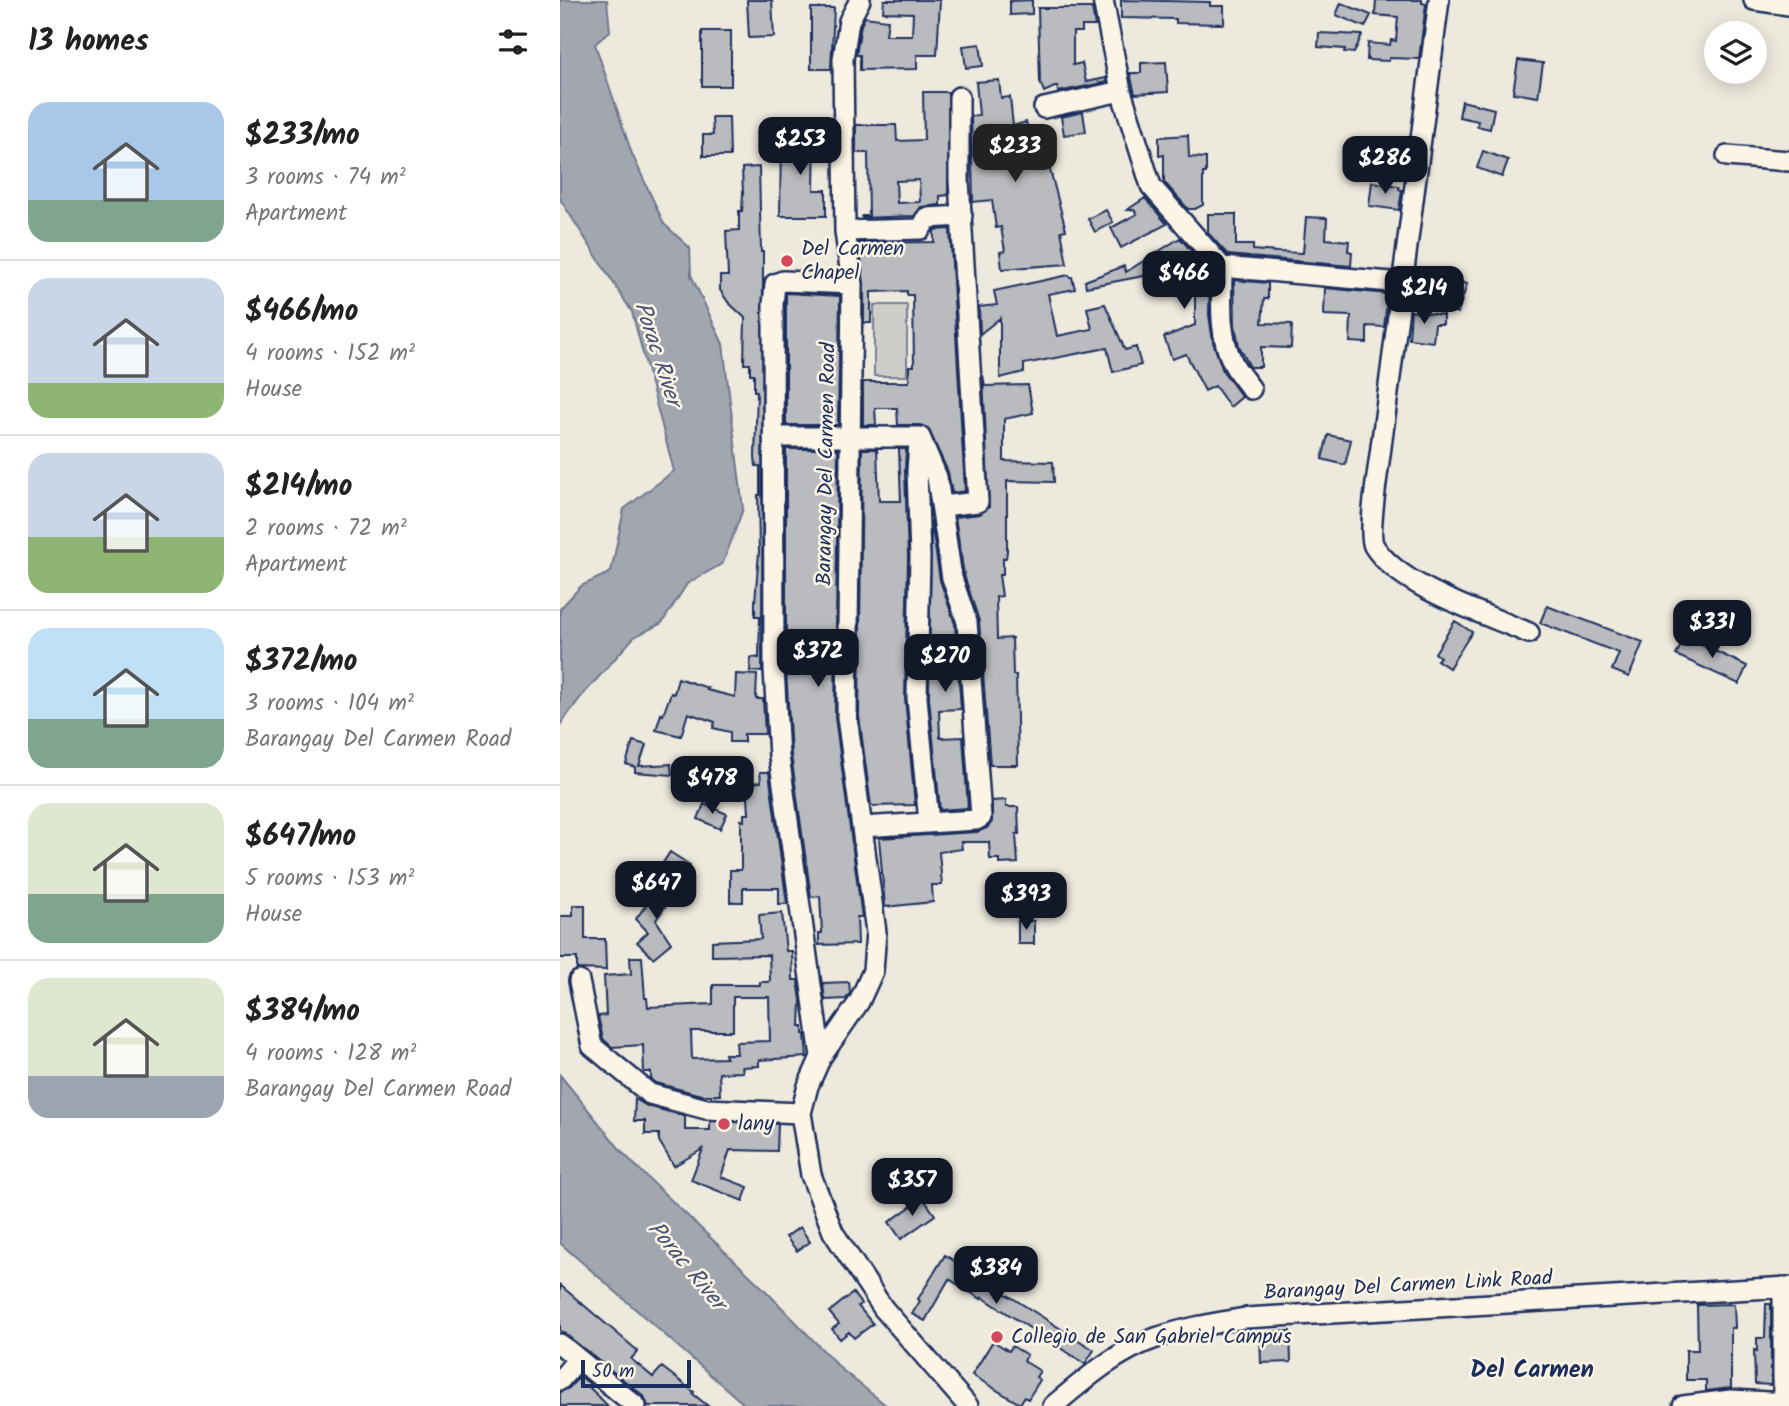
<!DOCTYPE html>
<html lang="en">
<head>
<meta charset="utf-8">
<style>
  :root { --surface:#fff; --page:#f2f2f2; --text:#222; --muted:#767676; --line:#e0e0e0; --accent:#111827 }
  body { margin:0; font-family:Kalam,sans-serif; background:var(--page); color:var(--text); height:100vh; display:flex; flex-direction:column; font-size:26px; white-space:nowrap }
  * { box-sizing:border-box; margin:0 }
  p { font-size:23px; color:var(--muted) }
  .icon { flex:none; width:38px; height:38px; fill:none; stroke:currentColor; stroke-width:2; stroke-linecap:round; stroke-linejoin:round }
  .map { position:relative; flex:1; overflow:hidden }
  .panel { display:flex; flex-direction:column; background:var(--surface); width:560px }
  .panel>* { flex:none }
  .controls { position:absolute; left:1144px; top:21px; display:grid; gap:14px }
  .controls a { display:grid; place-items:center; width:63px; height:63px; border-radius:50%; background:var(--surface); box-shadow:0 4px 18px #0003; font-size:35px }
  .scale { position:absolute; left:21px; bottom:18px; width:110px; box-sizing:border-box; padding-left:7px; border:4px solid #1b2f5e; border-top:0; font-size:19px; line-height:24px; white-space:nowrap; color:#1b2f5e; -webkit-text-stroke:5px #fcf5e5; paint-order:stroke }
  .price { position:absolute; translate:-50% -60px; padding:0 16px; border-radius:14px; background:var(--accent); color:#fff; font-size:23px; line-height:46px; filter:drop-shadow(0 2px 4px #0008) }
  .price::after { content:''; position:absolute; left:50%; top:42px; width:21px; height:16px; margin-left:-10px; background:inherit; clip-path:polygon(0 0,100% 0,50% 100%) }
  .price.selected { background:#222; color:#fff }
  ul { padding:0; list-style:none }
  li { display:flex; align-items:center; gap:21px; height:175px; padding:0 28px }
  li+li { border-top:2px solid var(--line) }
  li span { display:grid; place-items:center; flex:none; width:196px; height:140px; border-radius:21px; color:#555 }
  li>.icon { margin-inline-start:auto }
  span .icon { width:84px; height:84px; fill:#fffc; stroke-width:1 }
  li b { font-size:30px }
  h2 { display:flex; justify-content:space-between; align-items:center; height:84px; padding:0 28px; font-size:30px }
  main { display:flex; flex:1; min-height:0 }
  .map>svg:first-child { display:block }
  .green { fill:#cfcdca; stroke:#757e94; stroke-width:2 }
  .water { fill:#a2a7af; stroke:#6c778f; stroke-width:2 }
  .building { fill:#babbbe; stroke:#1b2f5e; stroke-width:2; fill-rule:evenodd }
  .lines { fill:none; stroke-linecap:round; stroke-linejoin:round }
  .minor-casing { stroke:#1b2f5e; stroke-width:24 }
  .minor { stroke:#fcf5e5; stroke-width:19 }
  .poi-dot { fill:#d1495b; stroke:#fcf5e5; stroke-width:2.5 }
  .labels { text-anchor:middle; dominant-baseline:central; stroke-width:5; stroke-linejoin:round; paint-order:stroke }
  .poi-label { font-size:21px; fill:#1b2f5e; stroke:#fcf5e5; text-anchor:start }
  .street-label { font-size:21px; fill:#1b2f5e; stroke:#fcf5e5 }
  .water-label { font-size:23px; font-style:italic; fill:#445376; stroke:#fcf5e5 }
  .quarter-label { font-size:24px; font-weight:bold; fill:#1b2f5e; stroke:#fcf5e5 }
</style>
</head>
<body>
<main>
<section class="panel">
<h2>13 homes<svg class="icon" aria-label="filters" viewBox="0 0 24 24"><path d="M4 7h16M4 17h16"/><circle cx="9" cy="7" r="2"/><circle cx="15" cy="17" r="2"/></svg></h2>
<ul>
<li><span style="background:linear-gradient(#a9c7e8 70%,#7fa58c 0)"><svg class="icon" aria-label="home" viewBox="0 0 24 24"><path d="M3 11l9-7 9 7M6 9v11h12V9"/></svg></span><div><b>$233/mo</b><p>3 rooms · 74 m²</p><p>Apartment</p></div></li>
<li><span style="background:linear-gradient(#c9d6e8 75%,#8fb573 0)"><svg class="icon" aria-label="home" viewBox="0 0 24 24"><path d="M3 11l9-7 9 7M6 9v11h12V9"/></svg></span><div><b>$466/mo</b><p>4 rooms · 152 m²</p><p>House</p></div></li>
<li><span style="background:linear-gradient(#c9d6e8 60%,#8fb573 0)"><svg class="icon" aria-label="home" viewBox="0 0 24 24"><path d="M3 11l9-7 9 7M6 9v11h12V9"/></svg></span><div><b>$214/mo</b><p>2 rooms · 72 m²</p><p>Apartment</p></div></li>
<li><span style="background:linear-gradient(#bfe0f5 65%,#7fa58c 0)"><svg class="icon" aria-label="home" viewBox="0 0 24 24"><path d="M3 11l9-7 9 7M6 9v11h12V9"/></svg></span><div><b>$372/mo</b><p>3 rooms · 104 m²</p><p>Barangay Del Carmen Road</p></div></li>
<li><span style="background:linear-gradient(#dfe7d0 65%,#7fa58c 0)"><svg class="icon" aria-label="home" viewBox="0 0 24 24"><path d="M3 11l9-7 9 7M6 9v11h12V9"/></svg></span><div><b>$647/mo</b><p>5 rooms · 153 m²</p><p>House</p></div></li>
<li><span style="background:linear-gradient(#dfe7d0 70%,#9aa5b1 0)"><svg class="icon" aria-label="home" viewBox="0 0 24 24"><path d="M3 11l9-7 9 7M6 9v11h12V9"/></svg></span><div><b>$384/mo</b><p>4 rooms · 128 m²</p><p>Barangay Del Carmen Road</p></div></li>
</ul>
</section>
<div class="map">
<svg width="1229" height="1406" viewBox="0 0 1229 1406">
  <rect width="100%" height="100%" fill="#eee9dd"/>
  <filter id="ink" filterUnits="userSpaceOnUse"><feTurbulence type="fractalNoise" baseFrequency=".0143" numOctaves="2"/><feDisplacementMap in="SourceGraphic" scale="14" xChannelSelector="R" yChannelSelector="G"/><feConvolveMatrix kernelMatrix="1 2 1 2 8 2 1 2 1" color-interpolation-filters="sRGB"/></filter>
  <g filter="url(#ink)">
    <!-- green -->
    <path class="green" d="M314,305H347V376H314Z"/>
    <!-- water -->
    <path class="water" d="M0,0H47L50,31L35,44L72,154L104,224L130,248L131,275L163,344L183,509L163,563L127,584L102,623L74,637L21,697L0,725V609L21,586L51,572L64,509L114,471L72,312L0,199Z
      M0,1075L63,1153L87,1177L204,1289L281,1369L327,1406H186L0,1243Z"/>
    <!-- building -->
    <path class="building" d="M187,0H212L214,37L189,38Z
      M324,0H380L377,55H357V69L300,70V55H296L301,25L305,17L328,20L326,35H352L353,13L323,12Z
      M472,0V14L450,15V1Z
      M561,0L650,2V6H664V24L616,23V19L561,18Z
      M816,0H862V3L866,4L859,59L829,58V61L807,60L808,43L830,45L831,40L836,41L838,17L815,15Z
      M781,3L811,15L805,27L776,15Z
      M251,8H274L271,69H251Z
      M478,8H532L535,26H522V32H513V65L522,63L526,82L546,78L547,82L498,92L497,86L484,92L480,82Z
      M142,31H171V86H142Z
      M759,33L802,35L794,53L784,52L785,49L758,47Z
      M420,44L423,66L406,68L403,46Z
      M958,60L983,63L978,97L953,93Z
      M606,62L608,92L575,94L570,73H581V63Z
      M439,80L441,98L450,97L453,126L466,122L474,150L484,147L506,230L501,231L507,264L442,269L440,252L445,251L441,227L436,228L432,200L413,202L411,116L419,115L416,82Z
      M363,92H388V195L380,196V205L361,207L354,216L302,218V216H309L308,153H296V125H336L337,141L364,140ZM359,180L360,202L337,203L336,181Z
      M902,101L934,109L930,129L917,126L918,121L899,117Z
      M523,112L526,132L504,135L501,117Z
      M152,117H169L170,156H143V135H153Z
      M221,133H255L254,190H266V216H220Z
      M628,135L629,157L646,158V173H643V205L635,209H628L604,182V155L599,156V137Z
      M812,139L839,143L836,161L810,158Z
      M923,151L948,160L942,177L917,168Z
      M199,167L201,252H203L202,672L190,671L191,657L199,658L200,616H195V602L199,552L198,495H200V466H196L195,457L197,391H194V374H190V364H184L185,318L168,302L160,290V276H168L166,231L179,230V211H182L183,193L182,168Z
      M812,182L839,186V189L842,190L839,210L809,206Z
      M585,198L607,224L561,248L551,228L577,214L574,210H567Z
      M546,210L553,222L535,232L528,219Z
      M648,214H676V245H693V250L717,252L743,253L746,217L767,218L766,239L789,241L788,251L792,252L791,266L668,255L648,233Z
      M390,229L405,491L392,493L388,472L368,428L360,425H338L337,408H315L316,425H303V382H349V366H354L353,295H347V291L311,292V323H304V283L299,243L374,242V230Z
      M620,238L650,272L649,315L653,342L663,371L682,397L670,407L655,386L645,391L626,354L612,359L604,337L635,325V283L593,294L589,275L526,287L525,281L564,266L566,272Z
      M509,275L510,277H512L515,289L488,294L497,336L532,329L527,308L545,304L565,350L576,347L581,365L553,372L547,348L464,364V372L440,378V318L420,334L419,307L437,305L434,291Z
      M885,277L907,284L898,313L876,306Z
      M674,280L708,283V299H704L702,323L732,324L731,348L701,347V367H690L679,346L675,325Z
      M765,288L828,294L824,327L807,326V343L790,342L791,316L764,315Z
      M226,293L280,296L278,425H226Z
      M851,311L883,315V324H875L873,342L849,339Z
      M423,375L425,386L468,385L473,413L444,419V461L493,462L494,482L447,481V551L446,558H443V575H439L442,596L436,597L437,639L452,638L453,675H456L458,765H430L419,621L404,575L395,517L420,514L429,507Z
      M768,435L791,440L785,465L762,459Z
      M226,449H278L275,717L302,917H297L298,944L259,945V933H262L260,896L251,897L231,755L226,669Z
      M302,449H317L319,501H341L339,449H346L345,471L348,557L345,698L355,805L311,806L299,716Z
      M371,520L380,580L395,624L401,709L379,710L380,738L403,737L408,808L380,810L369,698Z
      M987,606L1083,642L1069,677L1052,670L1059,653L980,623Z
      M895,621L912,632L889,668L877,660L880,657L875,653Z
      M1125,637L1187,666L1179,684L1116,655Z
      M176,674L197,675L196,699H203L205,734H184V742H170V732L153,728L155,722L128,713L121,736L96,730L101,714L103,715L111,693L114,694L118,678L148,688L147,690L175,697Z
      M73,741L86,745L79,766L111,764L112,775L75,772V767L66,764Z
      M136,763L162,767L160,783L134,780Z
      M200,772H209L227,904H219V888H183V902H170V870H181V820L184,821V814H189L187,783L201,782Z
      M446,800V807H458L459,834H456L458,863L439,864V859H430L429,842H401L402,849L379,852L382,885H372L373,902L325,907L319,838L417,832L427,828L432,822V801Z
      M144,804L167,814L160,829L138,819Z
      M110,852L130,865L121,879L101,866Z
      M107,880L119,887L96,920L111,943L93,958L77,942L88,932L76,919L96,891L99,893Z
      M13,905H25V939H45L46,970L17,969V958H0V916H13Z
      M222,913L226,951H232L233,980H238L241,1000L240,1026H243V1034H245L247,1057L199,1060V1066L182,1067L183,1072L159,1073L160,1095H141L96,1083L91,1079V1072H84L83,1045L52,1047L43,1039L38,1016L46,1015L44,976L71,974L70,957H82L85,998H87L88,1007L153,1004V985H200V982H209L210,980L209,955L152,956V941L201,939L199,915ZM173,997H209L210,1041L176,1042L177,1054H165L166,1058L132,1059L131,1031H173Z
      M458,921H474V944H458Z
      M289,982L290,993L286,999L265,1000L263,983Z
      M75,1099L87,1106L125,1116V1130H150V1121L218,1124L217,1151L170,1150L161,1177L188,1187L183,1201L131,1180L143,1149L114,1166L99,1141V1134H85V1121H74Z
      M363,1198L375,1215L341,1239L329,1222Z
      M240,1227L250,1242L237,1251L226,1237Z
      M385,1255L534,1350L525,1364L422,1297L421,1299L389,1279L365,1321L352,1314L360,1301L358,1299Z
      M0,1285L78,1351L71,1359L93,1377L102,1367L134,1392L133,1394L148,1406H88L84,1396L0,1330Z
      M293,1293L301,1304L298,1306L313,1324L294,1338L289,1332L280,1339L272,1329L279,1324L269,1312Z
      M1174,1304L1175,1328H1171V1388L1146,1391V1380H1126V1350H1138L1137,1305Z
      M1206,1304H1211V1385L1195,1384L1194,1350L1197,1351V1338H1205Z
      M730,1331L731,1362L701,1363L700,1332Z
      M433,1341L449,1351L452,1346L467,1355L464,1361L480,1371L476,1377L480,1380L468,1399L464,1397L460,1404L412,1375Z
      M20,1376L31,1385L29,1387L48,1406H0V1392L9,1388Z"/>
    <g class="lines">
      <defs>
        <path id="minor" d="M300,0L289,21L283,59L285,231L292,284L287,717L316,932L313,971L299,1002L261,1057L248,1086L241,1113L251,1175L273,1232L323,1308L408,1406
          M543,0L561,91L591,186L662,267C662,298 658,332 672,361C676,371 685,380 691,389
          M879,0C861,149 839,298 821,447C819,465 807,533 814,546C840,588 924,613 969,633
          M1194,0L1229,5
          M484,108L561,91
          M1167,156L1229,161
          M285,231L361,229L367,218L402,216
          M662,267L842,283
          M213,437H360
          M359,442L357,471L360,557L357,698L369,822
          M382,506L418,502L399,180V97
          M302,827L416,820L421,817L407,622L392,578L377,477L360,437
          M19,981L32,1046L90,1094L146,1109L241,1113
          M261,1057L219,756L214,669L213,305L215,284L223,281L292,284
          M1223,1287V1402
          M0,1344L76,1406
          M0,1380L18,1359
          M493,1406C524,1380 557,1351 596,1338C625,1328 655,1323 685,1318L1229,1287
          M1123,1406L1171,1400L1229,1403"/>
      </defs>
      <!-- minor casing -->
      <use href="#minor" class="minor-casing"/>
      <!-- minor -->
      <use href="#minor" class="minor"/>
    </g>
  </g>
  <!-- markers -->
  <g class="poi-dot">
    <circle cx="227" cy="261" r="7"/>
    <circle cx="164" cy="1124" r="7"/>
    <circle cx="437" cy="1337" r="7"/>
  </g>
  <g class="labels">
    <!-- poi labels -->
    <g class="poi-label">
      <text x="241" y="249">Del Carmen<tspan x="241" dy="24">Chapel</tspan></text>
      <text x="178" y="1124">lany</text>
      <text x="451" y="1337">Collegio de San Gabriel Campus</text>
    </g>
    <!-- street labels -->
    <g class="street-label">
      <text transform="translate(267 464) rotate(-89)">Barangay Del Carmen Road</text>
      <text transform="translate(848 1286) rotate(-3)">Barangay Del Carmen Link Road</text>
    </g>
    <!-- water labels -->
    <g class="water-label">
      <text transform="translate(97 354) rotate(72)">Porac River</text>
      <text transform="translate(126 1266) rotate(50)">Porac River</text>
    </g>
    <!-- quarter labels -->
    <g class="quarter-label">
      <text x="972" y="1370">Del Carmen</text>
    </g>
  </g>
</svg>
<div class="controls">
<a><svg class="icon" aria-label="layers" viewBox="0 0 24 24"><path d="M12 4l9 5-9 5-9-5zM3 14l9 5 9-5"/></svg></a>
</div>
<div class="scale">50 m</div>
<b class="price" style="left:240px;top:177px">$253</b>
<b class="price selected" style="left:455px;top:184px">$233</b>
<b class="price" style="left:825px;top:196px">$286</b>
<b class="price" style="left:624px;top:311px">$466</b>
<b class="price" style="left:864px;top:326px">$214</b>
<b class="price" style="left:1152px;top:660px">$331</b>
<b class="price" style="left:258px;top:689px">$372</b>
<b class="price" style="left:385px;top:694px">$270</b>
<b class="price" style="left:152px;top:816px">$478</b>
<b class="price" style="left:96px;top:921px">$647</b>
<b class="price" style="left:466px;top:932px">$393</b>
<b class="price" style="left:352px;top:1218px">$357</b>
<b class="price" style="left:436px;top:1306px">$384</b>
</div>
</main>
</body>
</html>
